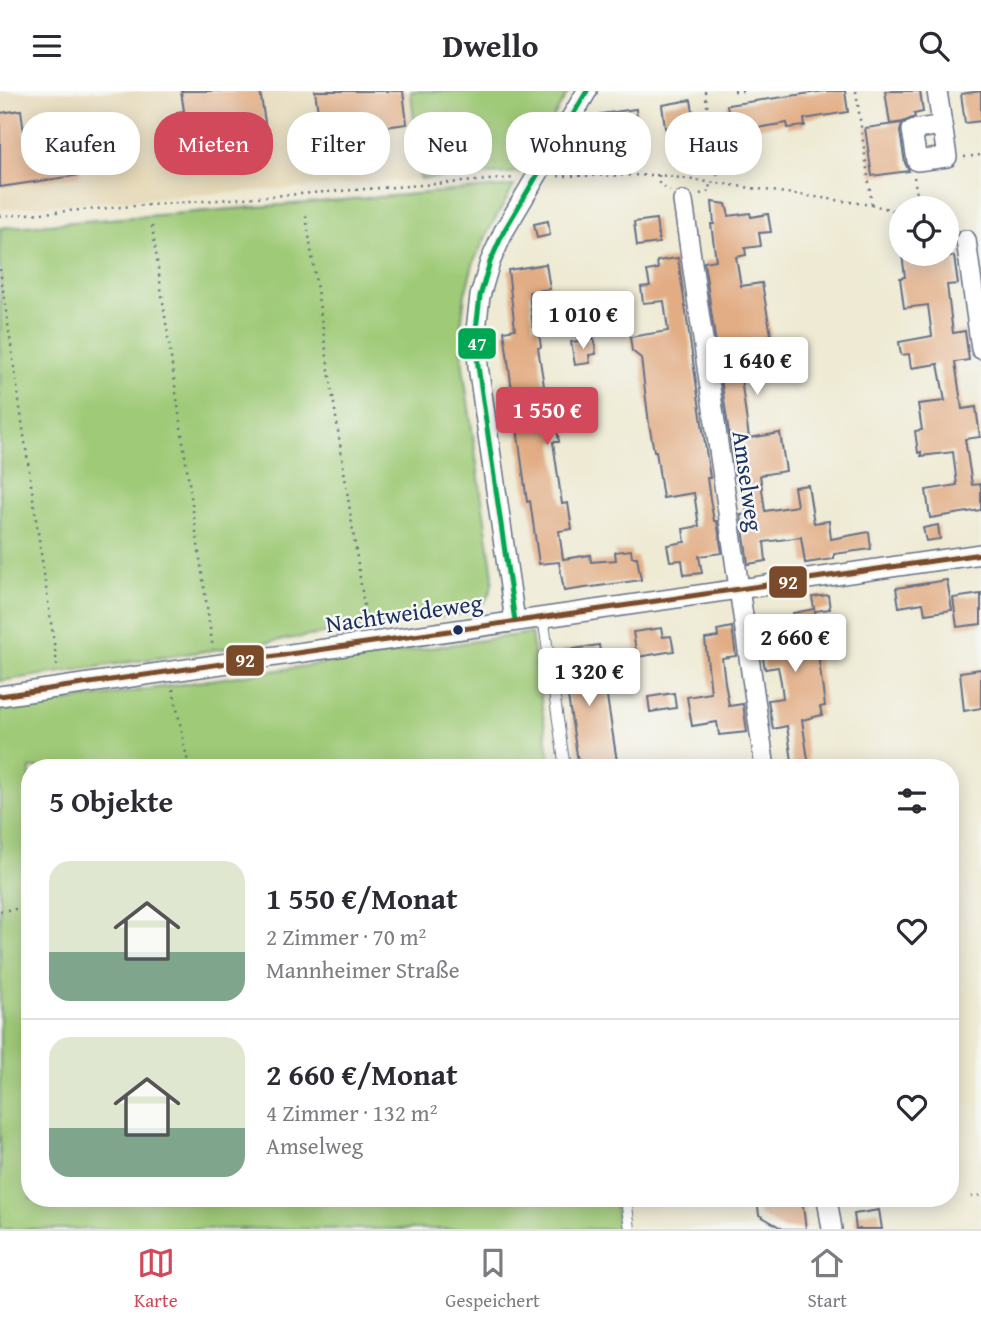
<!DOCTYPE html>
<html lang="de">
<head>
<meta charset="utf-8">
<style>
  :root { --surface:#fff; --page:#f7f7f7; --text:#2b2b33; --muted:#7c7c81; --line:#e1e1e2; --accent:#d1495b }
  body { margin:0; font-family:"Gentium Book Plus",serif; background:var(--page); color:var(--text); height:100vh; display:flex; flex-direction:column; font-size:26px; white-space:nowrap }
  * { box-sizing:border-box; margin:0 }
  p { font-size:23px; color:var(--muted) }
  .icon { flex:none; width:38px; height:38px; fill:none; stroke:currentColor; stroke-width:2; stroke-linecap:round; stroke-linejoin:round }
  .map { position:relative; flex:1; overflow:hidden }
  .details { position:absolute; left:21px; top:668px; width:938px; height:448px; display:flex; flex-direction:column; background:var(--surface); border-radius:28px; box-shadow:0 4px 18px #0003 }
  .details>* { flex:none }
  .banner { position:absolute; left:21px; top:21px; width:940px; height:63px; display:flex; gap:14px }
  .buttons { position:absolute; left:889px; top:105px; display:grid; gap:14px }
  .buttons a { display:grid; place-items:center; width:70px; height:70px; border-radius:50%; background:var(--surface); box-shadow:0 4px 18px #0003; font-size:35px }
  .price { position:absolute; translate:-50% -60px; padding:0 16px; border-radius:7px; background:#fff; color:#222; font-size:23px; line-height:46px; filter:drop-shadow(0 2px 4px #0008) }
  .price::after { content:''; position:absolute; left:50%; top:42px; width:21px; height:16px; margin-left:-10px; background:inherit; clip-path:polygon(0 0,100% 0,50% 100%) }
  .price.selected { background:var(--accent); color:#fff }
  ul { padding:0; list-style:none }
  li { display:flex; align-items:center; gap:21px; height:175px; padding:0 28px }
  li+li { border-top:2px solid var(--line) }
  li span { display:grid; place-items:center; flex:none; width:196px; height:140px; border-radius:21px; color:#555 }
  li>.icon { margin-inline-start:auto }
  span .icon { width:84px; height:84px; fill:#fffc; stroke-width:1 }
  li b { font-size:30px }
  h2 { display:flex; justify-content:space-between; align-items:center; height:84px; padding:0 28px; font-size:30px }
  .pill { padding:0 24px; border-radius:28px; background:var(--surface); box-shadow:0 4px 18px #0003; font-size:24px; line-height:63px }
  .pill.selected { background:var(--accent); color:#fff }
  header { display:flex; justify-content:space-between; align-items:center; height:91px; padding:0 28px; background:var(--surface); font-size:32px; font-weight:800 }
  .menu { display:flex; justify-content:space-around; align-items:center; height:98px; border-top:2px solid var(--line); background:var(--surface); font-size:19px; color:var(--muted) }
  .menu a { display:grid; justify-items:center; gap:4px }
  .menu .selected { color:var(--accent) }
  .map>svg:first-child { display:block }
  .built { fill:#e6daba }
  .green { fill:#9fca77; stroke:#5d7c6a; stroke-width:2 }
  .building { fill:#e2ad85 }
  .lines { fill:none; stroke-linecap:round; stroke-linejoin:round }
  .lane-casing { stroke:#657087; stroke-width:12 }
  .street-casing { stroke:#657087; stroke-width:22 }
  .path { stroke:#657087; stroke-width:2.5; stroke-dasharray:2 5; stroke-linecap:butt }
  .lane { stroke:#fff; stroke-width:10 }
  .street { stroke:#fff; stroke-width:19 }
  .bus-1-casing { stroke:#f6f6f2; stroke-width:10 }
  .bus-2-casing { stroke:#f6f6f2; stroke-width:10 }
  .bus-1 { stroke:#00a651; stroke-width:5 }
  .bus-2 { stroke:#7a4b2a; stroke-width:5 }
  .bus-dot { fill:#1b2f5e; stroke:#f6f6f2; stroke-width:2.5 }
  .labels { text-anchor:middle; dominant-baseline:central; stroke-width:5; stroke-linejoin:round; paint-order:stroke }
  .street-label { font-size:24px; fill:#1b2f5e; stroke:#f6f6f2 }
  .line-badge { stroke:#f6f6f2; stroke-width:2.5 }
  .badge-label { font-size:19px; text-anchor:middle; font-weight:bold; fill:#fff }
</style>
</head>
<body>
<header><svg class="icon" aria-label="menu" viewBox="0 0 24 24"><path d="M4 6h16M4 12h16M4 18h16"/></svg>Dwello<svg class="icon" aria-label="search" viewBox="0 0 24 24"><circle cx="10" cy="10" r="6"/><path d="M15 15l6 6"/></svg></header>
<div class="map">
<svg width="981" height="1138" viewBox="0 0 981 1138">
  <rect width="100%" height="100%" fill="#f6f6f2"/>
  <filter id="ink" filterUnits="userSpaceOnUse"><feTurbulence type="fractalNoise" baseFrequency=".0143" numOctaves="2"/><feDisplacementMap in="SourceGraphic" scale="14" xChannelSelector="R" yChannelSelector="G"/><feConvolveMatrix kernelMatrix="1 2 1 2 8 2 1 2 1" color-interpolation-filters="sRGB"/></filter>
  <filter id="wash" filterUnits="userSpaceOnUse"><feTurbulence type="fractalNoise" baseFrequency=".00686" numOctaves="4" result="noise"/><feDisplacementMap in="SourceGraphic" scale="28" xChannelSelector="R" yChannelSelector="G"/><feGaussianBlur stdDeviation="1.57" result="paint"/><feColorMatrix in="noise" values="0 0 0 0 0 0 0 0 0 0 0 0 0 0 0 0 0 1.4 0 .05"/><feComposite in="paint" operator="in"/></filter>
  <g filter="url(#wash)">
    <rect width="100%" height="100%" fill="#eeead3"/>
    <!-- built -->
    <path class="built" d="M0,0H411L420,88L0,118Z"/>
    <!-- green -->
    <path class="green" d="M411,0H569L522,81L420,88Z
      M514,95L492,133L474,170L465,203L461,236L463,276L493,485C492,505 484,516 466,522L0,590V137Z
      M531,542L551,677H30V1108H614L619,1138H0V620Z"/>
    <g id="blocks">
      <!-- building -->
      <path class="building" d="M181,0H260L269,56L183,68L177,21L184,20Z
        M315,0H403L407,33L342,42V39L321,42Z
        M825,0H845L848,21L804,28L805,35L788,37L787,32L744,39L746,50L733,52L727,14Z
        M885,0H920L923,21L914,23L915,26L903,31L890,33Z
        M981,0V30L965,32L961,3Z
        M691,9L695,33L665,37L662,14Z
        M636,18L638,40L624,42L625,49L604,52L600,23Z
        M21,19L25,50L74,42L81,84L0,96V22Z
        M902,32L900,41L905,72L909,80L872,85L865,37Z
        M712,111L726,113L729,125L750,122L751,126L768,123L771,141L759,142L761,155L745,157L746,164L736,166L741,195L762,192L771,244L767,245L771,275L740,280L749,347L780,342L786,380L760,384L765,420L797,415L794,396L808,394L814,432L829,430L831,448L869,441L871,458L834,463V468L805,472L801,446L764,451L766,470L748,473L741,424L747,423L740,383L735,384L704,171L716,169L711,133H714Z
        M656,128L659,152L637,155L634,131Z
        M548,130L550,144L537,147L534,133Z
        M902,163H938L937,167L954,165L958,193L947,194L953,242L965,240L969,269L955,271L962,318L976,316L980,346L965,348L972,394L981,393V419L930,427L926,399L957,394L953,361L921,365V361L918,362L915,340L922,339L918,313L945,310L938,273L911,277L909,263L901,264L899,251L932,245L928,214L904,217L900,187L905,186Z
        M678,167L710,387H707L710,408L714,430H717L722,462L699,465L702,482L684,484L682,469L670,470L667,454L685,451L683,438L699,435L694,402L663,407L656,360H654L649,333L641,267L632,260L630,246L668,240L664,210L643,212L641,196L650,195L647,180L658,178L657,170Z
        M546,173L550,198L529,201L533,236L538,235L541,256L538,257L548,320L554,319L559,351H553L562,413L568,412L572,438L559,440L563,468L590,464L591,471L616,469L615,461L631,459L632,466H637L641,489L564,500L559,471L539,473L530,410L527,411L504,240L515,238L508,179Z
        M594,248L596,263L589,264L590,272L575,274L571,251Z
        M938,434L940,448L926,450L923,437Z
        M947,489L952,519L925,523L923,512L899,516L896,497Z
        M981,503V533L957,536L953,507Z
        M828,504L830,518L815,520L819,570L825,615L820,616L822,624L802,629L809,675L793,677L787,635L773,638L768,609L783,607L781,591L778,576L765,578L757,534L794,528L793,522L814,518L812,506Z
        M732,536L736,565L722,567L725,591L729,615L743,613L747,641L719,644L717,631L692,635L687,606L711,602L705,548L718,546L717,539Z
        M661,537L663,546L671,545L674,560L637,566L633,541Z
        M599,554L618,677H579L561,560Z
        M981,578V617L964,620L960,581Z
        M674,602L676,617L650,621L648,606Z
        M757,1108H802L806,1138H783L759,1124Z
        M879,1119L882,1138H856L854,1123Z"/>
    </g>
  </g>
  <g filter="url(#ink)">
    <use href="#blocks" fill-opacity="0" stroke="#657087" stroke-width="2"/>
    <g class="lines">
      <defs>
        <path id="lane" d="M543,526L565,677
          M626,1108L630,1138"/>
        <path id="street" d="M937,0L947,66L917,70L912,39L942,34
          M683,110L765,677
          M966,149L981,258
          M515,530L478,275L476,239L480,205L490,171L504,140L587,0
          M0,605L981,463
          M827,1108L832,1138"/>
      </defs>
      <!-- lane casing -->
      <use href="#lane" class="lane-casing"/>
      <!-- street casing -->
      <use href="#street" class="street-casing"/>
      <!-- path -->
      <path class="path" d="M705,0L718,90
        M734,0H744
        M856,0L872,114
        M964,66L981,64
        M659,84V92L670,100
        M558,85L659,84L872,114L901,121
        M914,86L919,117
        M700,103L710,100L709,90
        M0,125L516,87
        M306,125L367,534
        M947,133L954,135
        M152,135L213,558
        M0,178L58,580
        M173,598L189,677
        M0,820L30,816
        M971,1106L981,1104"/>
      <!-- lane -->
      <use href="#lane" class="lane"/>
      <!-- street -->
      <use href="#street" class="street"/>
      <defs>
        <path id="bus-1" d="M515,530L478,275L476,239L480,205L490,171L504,140L587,0"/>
        <path id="bus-2" d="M0,605L981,463"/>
      </defs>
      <!-- bus-1 casing -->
      <use href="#bus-1" class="bus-1-casing"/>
      <!-- bus-2 casing -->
      <use href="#bus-2" class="bus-2-casing"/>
      <!-- bus-1 -->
      <use href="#bus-1" class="bus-1"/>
      <!-- bus-2 -->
      <use href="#bus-2" class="bus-2"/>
    </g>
  </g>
  <!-- markers -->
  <circle class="bus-dot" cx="458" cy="539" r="6"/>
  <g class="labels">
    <!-- street labels -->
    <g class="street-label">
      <text transform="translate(748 390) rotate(82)">Amselweg</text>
      <text transform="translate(404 522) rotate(-8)">Nachtweideweg</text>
    </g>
  </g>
  <g class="line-badge">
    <rect x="457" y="236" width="40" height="33" rx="7" fill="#00a651"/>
    <rect x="768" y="474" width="40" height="34" rx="7" fill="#7a4b2a"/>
    <rect x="225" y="553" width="40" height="33" rx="7" fill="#7a4b2a"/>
  </g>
  <g class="badge-label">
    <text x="477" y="259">47</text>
    <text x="788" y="498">92</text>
    <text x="245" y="576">92</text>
  </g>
</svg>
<div class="buttons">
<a><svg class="icon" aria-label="locate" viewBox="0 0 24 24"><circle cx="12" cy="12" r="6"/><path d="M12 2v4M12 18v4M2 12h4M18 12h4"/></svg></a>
</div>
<b class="price" style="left:583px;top:260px">1 010 €</b>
<b class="price" style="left:757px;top:306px">1 640 €</b>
<b class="price selected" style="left:547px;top:356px">1 550 €</b>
<b class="price" style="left:795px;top:583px">2 660 €</b>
<b class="price" style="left:589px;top:617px">1 320 €</b>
<div class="banner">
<a class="pill">Kaufen</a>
<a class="pill selected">Mieten</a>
<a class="pill">Filter</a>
<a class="pill">Neu</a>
<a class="pill">Wohnung</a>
<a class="pill">Haus</a>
</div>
<section class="details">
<h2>5 Objekte<svg class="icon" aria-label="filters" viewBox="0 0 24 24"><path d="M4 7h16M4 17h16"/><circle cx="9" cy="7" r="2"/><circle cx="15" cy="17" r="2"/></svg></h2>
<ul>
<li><span style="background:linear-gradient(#dfe7d0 65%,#7fa58c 0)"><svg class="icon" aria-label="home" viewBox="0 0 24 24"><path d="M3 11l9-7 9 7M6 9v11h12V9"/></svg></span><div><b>1 550 €/Monat</b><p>2 Zimmer · 70 m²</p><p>Mannheimer Straße</p></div><svg class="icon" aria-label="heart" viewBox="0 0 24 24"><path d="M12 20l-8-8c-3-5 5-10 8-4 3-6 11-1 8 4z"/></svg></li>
<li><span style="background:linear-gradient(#dfe7d0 65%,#7fa58c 0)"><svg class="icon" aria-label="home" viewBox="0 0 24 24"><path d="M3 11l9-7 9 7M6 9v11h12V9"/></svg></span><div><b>2 660 €/Monat</b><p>4 Zimmer · 132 m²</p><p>Amselweg</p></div><svg class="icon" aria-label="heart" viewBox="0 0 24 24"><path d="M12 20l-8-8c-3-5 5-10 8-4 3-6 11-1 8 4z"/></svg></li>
</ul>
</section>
</div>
<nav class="menu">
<a class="selected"><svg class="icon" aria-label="map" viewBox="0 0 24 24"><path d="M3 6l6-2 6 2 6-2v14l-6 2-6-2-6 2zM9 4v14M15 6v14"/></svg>Karte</a>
<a><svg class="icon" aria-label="saved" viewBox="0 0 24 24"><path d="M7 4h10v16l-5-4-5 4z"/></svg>Gespeichert</a>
<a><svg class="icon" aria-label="home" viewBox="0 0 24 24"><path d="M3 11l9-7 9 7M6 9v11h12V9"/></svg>Start</a>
</nav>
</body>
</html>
